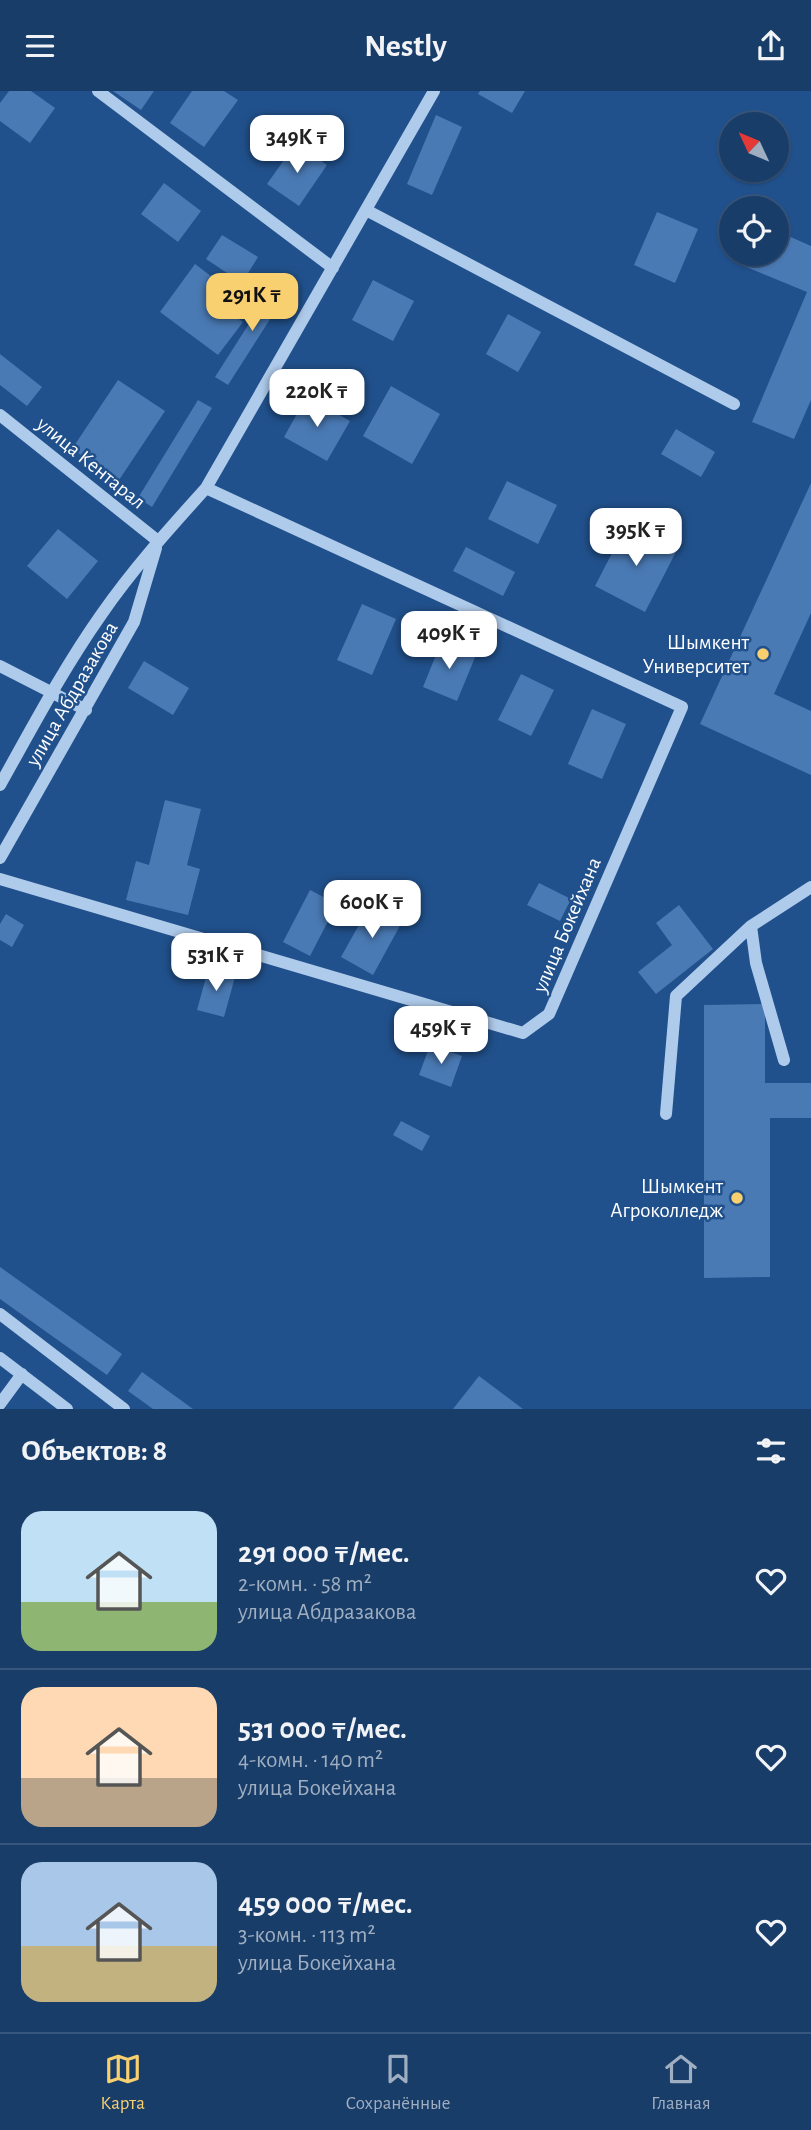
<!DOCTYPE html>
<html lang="ru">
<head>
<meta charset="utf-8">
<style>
  :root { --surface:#193d69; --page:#264871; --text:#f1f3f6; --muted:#9faec0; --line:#37567d; --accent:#f8d070 }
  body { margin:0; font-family:"Alegreya Sans",sans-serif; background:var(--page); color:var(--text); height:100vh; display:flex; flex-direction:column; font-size:26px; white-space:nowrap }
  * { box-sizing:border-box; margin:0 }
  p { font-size:23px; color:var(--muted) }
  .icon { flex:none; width:38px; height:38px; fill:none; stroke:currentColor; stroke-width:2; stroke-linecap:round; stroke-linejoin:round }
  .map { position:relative; height:1318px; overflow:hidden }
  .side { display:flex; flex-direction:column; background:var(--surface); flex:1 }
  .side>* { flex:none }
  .needle { width:46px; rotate:314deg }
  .fabs { position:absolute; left:719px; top:21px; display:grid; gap:14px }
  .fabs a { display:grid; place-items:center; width:70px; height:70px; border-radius:50%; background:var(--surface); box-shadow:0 2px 5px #0004,0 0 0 2px var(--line); font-size:35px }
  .price { position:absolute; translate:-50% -60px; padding:0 16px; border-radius:14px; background:#fff; color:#222; font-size:23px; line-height:46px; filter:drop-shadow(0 2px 4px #0008) }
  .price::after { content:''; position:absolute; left:50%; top:42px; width:21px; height:16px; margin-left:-10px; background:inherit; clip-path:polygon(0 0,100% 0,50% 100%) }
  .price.active { background:var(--accent); color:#111 }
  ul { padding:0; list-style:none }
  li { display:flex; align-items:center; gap:21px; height:175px; padding:0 21px }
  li+li { border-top:2px solid var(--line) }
  li span { display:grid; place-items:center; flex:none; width:196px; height:140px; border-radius:21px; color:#555 }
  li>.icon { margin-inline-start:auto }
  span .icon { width:84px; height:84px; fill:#fffc; stroke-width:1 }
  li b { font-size:30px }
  h2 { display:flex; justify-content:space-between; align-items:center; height:84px; padding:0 21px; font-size:30px }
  header { display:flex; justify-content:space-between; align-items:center; height:91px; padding:0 21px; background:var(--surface); font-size:32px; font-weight:600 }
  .menu { display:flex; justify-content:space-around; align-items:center; height:98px; border-top:2px solid var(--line); background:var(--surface); font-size:19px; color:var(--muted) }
  .menu a { display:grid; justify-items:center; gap:4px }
  .menu .active { color:var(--accent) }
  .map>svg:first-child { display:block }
  .building { fill:#4a7ab4 }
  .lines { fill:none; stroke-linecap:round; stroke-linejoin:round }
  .minor { stroke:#afcbeb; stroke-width:12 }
  .poi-dot { fill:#f8d070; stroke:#21518c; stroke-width:2.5 }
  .labels { text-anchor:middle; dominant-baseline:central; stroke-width:5; stroke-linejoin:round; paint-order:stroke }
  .street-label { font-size:21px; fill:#fff; stroke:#21518c }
  .poi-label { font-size:21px; fill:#fff; stroke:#21518c; text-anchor:end }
</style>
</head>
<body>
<header><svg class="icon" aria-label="menu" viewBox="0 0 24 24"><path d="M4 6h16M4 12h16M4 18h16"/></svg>Nestly<svg class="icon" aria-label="share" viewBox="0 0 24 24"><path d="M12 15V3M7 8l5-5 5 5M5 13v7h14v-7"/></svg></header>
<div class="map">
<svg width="811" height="1318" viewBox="0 0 811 1318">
  <rect width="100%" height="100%" fill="#21518c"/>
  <!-- building -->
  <path class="building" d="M9,0H31L55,17L30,52L0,30V12Z
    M113,0H154L141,19Z
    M192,0H224L238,9L204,56L170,32Z
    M480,0H525L512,22L478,3Z
    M436,24L462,36L432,104L407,93Z
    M296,52L327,74L299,115L267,93Z
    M164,92L201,120L178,151L141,123Z
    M657,121L698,138L675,192L634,174Z
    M777,140L811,155V309L794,348L752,331L807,201L734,171L738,163H777Z
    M222,144L258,166L242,192L206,168Z
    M195,173L228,198L218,212L243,231L218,264L160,221Z
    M277,189L290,197L228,294L215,286Z
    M373,189L414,210L393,250L352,229Z
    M508,223L541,241L518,281L486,263Z
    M0,263L42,296L27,315L0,294Z
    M118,289L165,320L119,389L72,358Z
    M391,295L440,323L412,373L363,345Z
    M307,305L350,330L327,370L284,346Z
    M198,309L212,317L152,416L138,407Z
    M676,338L715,361L701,386L661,363Z
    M507,390L557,414L538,453L488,428Z
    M811,392V522L774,603L811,620V684L700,633Z
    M627,433L677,459L645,521L595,495Z
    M58,438L98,470L67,508L27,475Z
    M466,456L515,481L503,505L453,480Z
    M362,513L396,528L372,584L337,569Z
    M442,549L476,564L457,610L423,596Z
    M144,570L189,597L173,624L128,597Z
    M521,583L554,599L531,645L498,629Z
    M592,618L626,633L602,688L568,673Z
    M165,709L201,718L187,774L200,778L188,824L126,809L136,770L149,774Z
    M539,792L571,808L560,830L527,814Z
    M310,799L337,813L310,865L283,851Z
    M370,814L402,831L373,884L341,866Z
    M679,814L713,858L656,903L638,881L672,854L656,832Z
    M6,823L24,834L12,856L0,849V833Z
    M208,879L235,886L224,926L197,919Z
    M765,913V992H811V1027H770V1186L704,1187V914Z
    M430,954L462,965L451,996L419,984Z
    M401,1030L430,1045L422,1060L393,1044Z
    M0,1176L122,1263L107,1284L0,1208Z
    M142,1281L193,1318H153L128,1300Z
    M479,1285L523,1318H453Z"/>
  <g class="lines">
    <!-- minor -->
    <path class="minor" d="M98,0L333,177
      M366,119L734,313
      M0,324L158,450
      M0,575L86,619
      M0,694C32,637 63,578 101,524C132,479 169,438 206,397L434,0
      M0,767L134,531L156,457
      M0,788L523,942L549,923L682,616L206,397
      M784,969L756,872L751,835L811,796
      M666,1023L676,905L751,835
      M0,1223L124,1318
      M0,1267L67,1318
      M0,1313L22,1283"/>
  </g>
  <!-- markers -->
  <g class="poi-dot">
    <circle cx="763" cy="563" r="7"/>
    <circle cx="737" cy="1107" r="7"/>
  </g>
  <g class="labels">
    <!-- street labels -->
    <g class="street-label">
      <text transform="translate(91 372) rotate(39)">улица Кентарал</text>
      <text transform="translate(72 603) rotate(-60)">улица Абдразакова</text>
      <text transform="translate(567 834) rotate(-67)">улица Бокейхана</text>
    </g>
    <!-- poi labels -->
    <g class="poi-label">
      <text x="749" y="551">Шымкент<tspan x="749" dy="24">Университет</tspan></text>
      <text x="723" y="1095">Шымкент<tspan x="723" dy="24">Агроколледж</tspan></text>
    </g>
  </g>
</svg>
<div class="fabs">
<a><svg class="needle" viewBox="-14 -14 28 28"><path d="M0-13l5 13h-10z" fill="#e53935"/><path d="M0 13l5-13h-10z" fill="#9faec0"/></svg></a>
<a><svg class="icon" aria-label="locate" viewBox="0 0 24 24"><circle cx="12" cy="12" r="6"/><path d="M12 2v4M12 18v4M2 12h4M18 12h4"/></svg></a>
</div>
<b class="price" style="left:297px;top:84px">349K ₸</b>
<b class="price active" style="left:252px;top:242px">291K ₸</b>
<b class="price" style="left:317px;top:338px">220K ₸</b>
<b class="price" style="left:636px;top:477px">395K ₸</b>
<b class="price" style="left:449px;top:580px">409K ₸</b>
<b class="price" style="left:372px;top:849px">600K ₸</b>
<b class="price" style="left:216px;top:902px">531K ₸</b>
<b class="price" style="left:441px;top:975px">459K ₸</b>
</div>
<section class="side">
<h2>Объектов: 8<svg class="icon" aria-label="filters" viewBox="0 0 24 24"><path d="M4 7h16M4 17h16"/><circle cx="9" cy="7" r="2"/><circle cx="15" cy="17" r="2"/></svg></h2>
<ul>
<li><span style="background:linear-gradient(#bfe0f5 65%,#8fb573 0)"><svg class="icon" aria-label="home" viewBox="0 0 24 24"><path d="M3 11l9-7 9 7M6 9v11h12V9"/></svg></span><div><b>291 000 ₸/мес.</b><p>2-комн. · 58 m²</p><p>улица Абдразакова</p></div><svg class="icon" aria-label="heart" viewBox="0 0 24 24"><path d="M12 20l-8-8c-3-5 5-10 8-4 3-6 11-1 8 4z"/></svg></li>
<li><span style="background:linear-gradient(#ffd9b3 65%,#b9a48a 0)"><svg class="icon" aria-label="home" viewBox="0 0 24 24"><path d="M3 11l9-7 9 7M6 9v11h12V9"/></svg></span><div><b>531 000 ₸/мес.</b><p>4-комн. · 140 m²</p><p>улица Бокейхана</p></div><svg class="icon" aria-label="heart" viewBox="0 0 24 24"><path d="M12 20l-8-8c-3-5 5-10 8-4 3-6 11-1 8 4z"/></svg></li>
<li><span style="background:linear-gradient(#a9c7e8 60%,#c2b280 0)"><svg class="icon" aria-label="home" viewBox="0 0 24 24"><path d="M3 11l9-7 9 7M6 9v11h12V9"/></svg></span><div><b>459 000 ₸/мес.</b><p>3-комн. · 113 m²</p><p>улица Бокейхана</p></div><svg class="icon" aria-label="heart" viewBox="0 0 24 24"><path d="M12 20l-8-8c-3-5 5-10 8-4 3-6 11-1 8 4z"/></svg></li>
</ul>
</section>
<nav class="menu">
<a class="active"><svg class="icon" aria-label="map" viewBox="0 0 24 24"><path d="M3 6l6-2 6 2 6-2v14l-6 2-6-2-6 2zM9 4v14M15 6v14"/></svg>Карта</a>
<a><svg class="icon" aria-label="saved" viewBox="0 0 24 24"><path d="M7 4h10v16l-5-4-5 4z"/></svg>Сохранённые</a>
<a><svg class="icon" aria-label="home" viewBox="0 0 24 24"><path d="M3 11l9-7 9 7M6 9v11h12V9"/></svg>Главная</a>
</nav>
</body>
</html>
